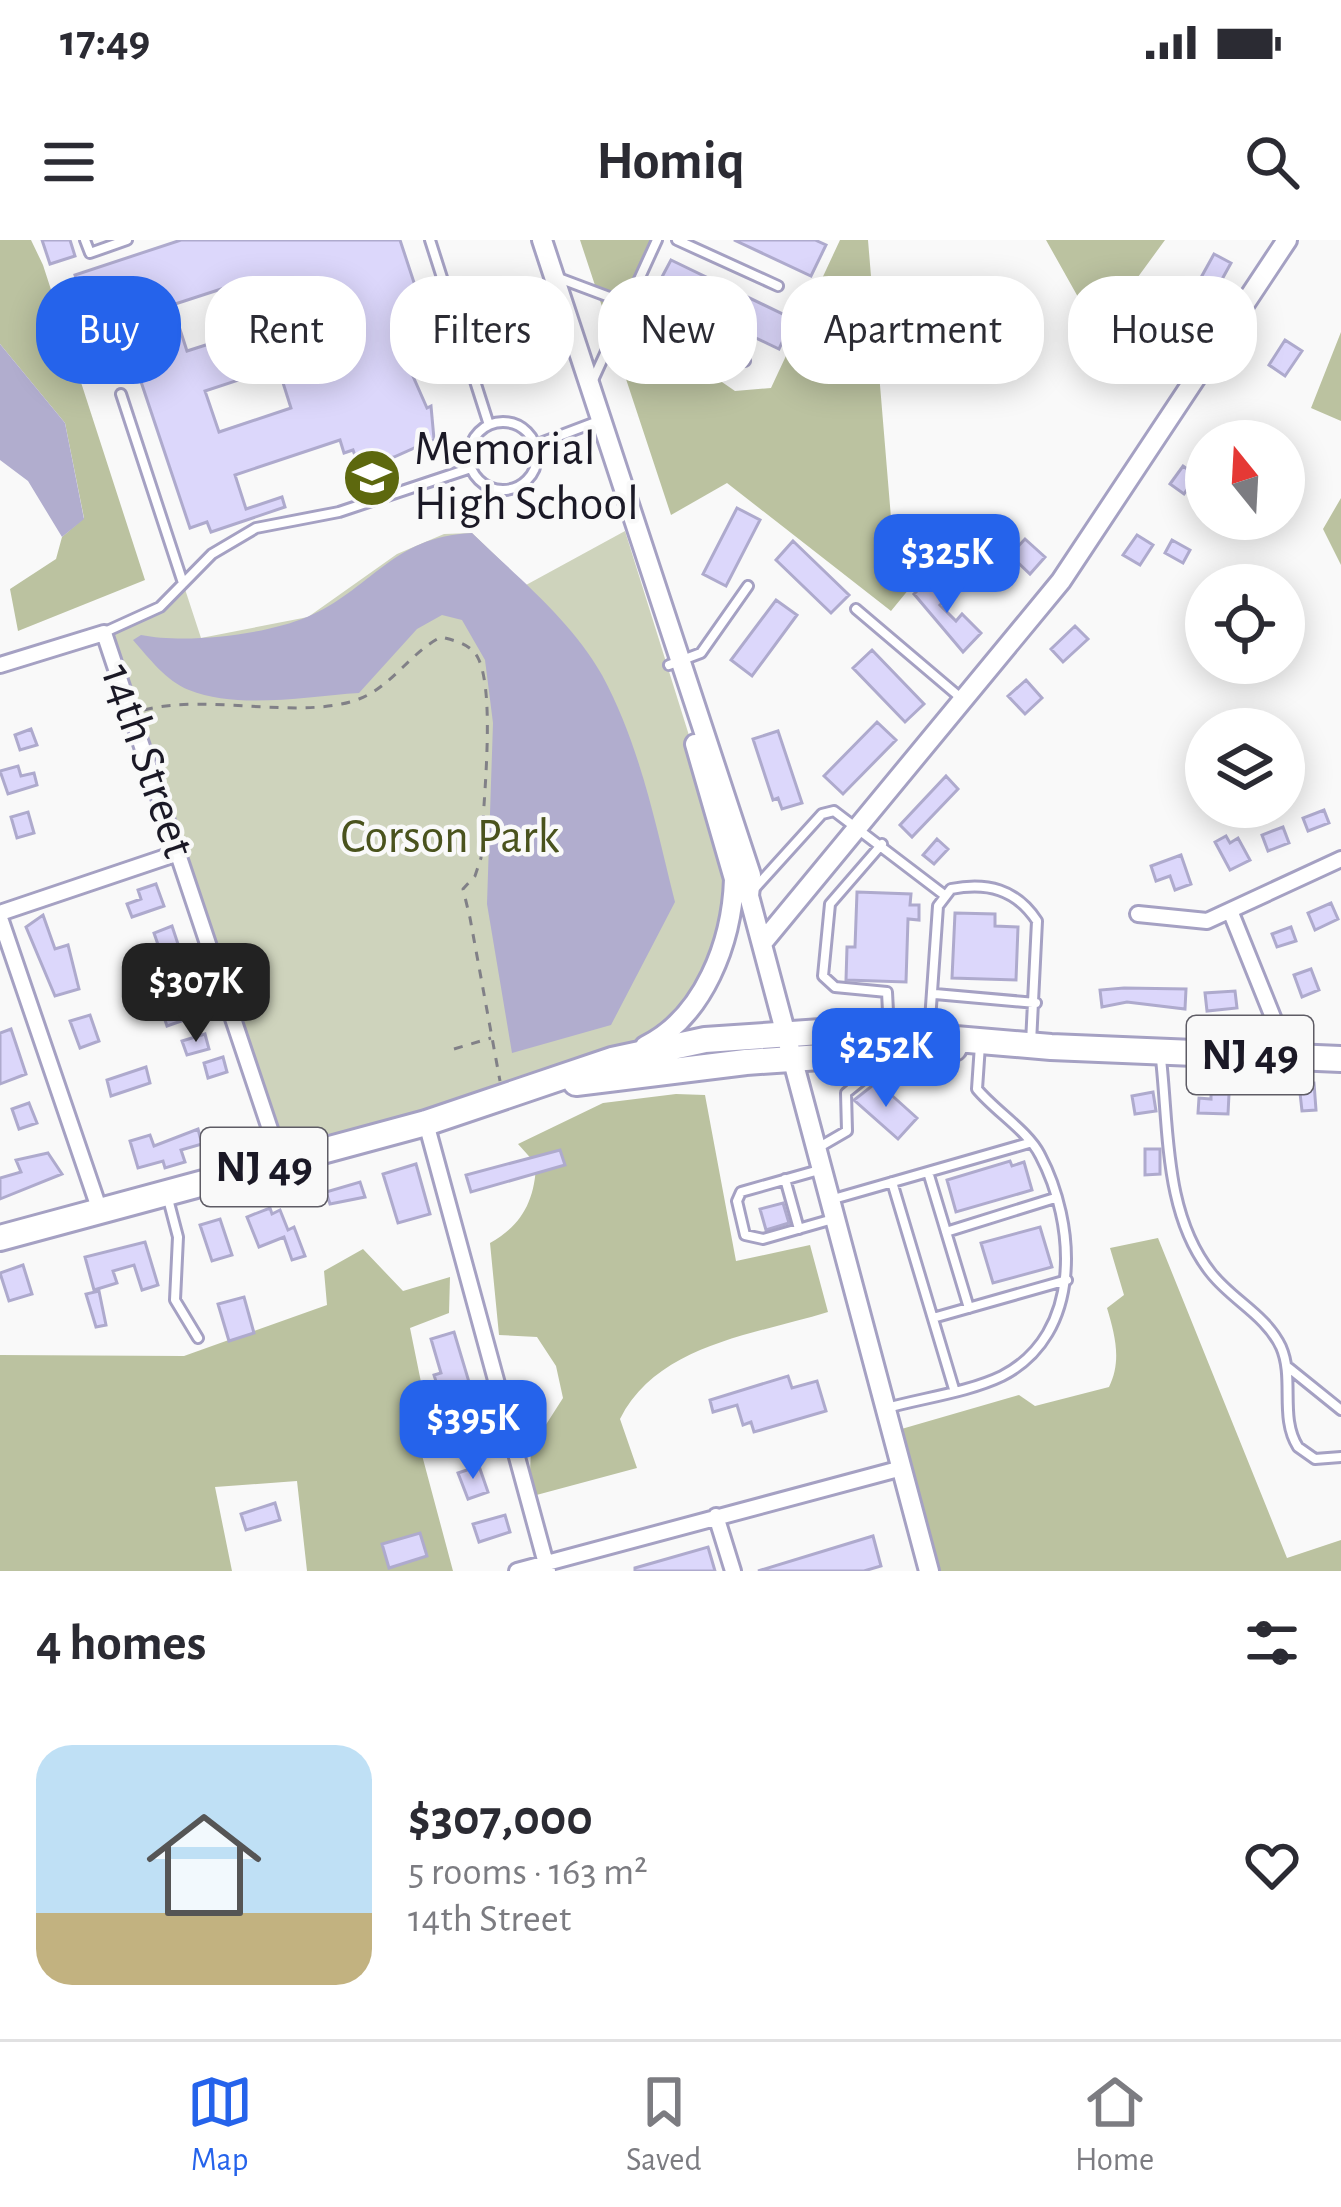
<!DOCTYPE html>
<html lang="en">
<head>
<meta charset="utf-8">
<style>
  :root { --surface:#fff; --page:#f7f7f7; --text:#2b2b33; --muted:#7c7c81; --line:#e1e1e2; --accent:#2563eb }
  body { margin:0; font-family:"Alegreya Sans",sans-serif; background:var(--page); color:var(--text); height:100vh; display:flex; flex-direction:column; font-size:45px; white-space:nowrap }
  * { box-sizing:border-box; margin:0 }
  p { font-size:39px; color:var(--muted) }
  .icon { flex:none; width:66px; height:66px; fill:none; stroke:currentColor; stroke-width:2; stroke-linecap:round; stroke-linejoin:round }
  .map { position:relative; height:1331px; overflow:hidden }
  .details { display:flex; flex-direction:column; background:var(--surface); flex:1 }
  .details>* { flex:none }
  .top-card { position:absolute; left:36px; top:36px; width:1269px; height:108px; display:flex; gap:24px }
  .needle { width:78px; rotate:342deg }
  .fabs { position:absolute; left:1185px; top:180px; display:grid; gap:24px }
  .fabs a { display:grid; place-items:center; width:120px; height:120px; border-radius:50%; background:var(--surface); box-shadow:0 6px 30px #0003; font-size:60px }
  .price { position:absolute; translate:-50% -102px; padding:0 27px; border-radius:24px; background:var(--accent); color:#fff; font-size:39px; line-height:78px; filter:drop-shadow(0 3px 6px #0008) }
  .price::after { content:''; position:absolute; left:50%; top:72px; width:36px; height:27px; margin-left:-18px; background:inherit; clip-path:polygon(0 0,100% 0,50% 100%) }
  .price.active { background:#222; color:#fff }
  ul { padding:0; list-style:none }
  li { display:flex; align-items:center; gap:36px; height:300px; padding:0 36px }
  li span { display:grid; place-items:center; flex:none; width:336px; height:240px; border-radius:36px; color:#555 }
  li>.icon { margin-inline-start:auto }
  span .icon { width:144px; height:144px; fill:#fffc; stroke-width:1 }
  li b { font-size:51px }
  h2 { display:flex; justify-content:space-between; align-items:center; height:144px; padding:0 36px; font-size:51px }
  .pill { padding:0 42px; border-radius:48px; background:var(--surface); box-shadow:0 6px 30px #0003; font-size:42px; line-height:108px }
  .pill.active { background:var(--accent); color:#fff }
  .status { display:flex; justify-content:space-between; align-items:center; height:84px; padding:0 60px; background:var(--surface); direction:ltr }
  .status svg { height:33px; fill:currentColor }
  header { display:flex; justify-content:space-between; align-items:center; height:156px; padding:0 36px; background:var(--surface); font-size:54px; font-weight:700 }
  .menu { display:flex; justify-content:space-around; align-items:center; height:168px; border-top:3px solid var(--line); background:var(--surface); font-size:33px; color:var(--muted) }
  .menu a { display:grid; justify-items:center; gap:6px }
  .menu .active { color:var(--accent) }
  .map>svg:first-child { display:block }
  .green { fill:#ced3bc }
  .forest { fill:#bbc2a0 }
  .water { fill:#b1adce }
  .building { fill:#dcd7fb; stroke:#aeaacd; stroke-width:3; fill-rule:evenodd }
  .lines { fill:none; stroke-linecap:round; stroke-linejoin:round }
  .lane-casing { stroke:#a5a1c3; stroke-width:14 }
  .street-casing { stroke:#a5a1c3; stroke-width:20 }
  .secondary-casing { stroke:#a5a1c3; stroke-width:24 }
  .highway-casing { stroke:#a5a1c3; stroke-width:30 }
  .path { stroke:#818087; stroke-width:3; stroke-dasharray:9 9; stroke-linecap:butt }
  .lane { stroke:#fff; stroke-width:8 }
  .street { stroke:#fff; stroke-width:14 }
  .secondary { stroke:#fff; stroke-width:18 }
  .highway { stroke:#fff; stroke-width:24 }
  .labels { text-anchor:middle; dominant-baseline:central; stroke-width:9; stroke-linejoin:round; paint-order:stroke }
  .shield { fill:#f9f9f9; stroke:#5e5c65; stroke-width:3 }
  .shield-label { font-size:45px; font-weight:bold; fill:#1b1926 }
  .poi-label { font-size:48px; fill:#1b1926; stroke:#f9f9f9; text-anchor:start }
  .street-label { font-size:48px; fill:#1b1926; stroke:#f9f9f9 }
  .park-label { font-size:48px; fill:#4a531d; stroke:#f9f9f9 }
</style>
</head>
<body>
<div class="status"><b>17:49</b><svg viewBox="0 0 49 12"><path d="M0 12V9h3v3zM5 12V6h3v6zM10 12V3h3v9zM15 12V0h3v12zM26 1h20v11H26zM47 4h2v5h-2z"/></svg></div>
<header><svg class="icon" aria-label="menu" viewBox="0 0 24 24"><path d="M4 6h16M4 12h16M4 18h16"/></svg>Homiq<svg class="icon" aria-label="search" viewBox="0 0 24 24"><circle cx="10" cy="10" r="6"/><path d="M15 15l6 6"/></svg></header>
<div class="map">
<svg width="1341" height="1331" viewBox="0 0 1341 1331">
  <rect width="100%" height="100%" fill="#f9f9f9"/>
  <!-- green -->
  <path class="green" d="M625,291L734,639L728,693L663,797L281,922L104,393L160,367L183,343L201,398L308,377L397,314L444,294L472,293L526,345Z"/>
  <!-- forest -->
  <path class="forest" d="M0,0H31L43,25L145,340L18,391L10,349L56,319L62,297L84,278L65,183L0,104Z
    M580,0H657L623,74L735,151L771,148L840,0H868L894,314L905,327L946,304L891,371L727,243L671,275Z
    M1046,0H1165L1108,78L1087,73Z
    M1341,92V181L1311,168Z
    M1341,258V325L1323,289Z
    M676,854L705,855L736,1021L810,1005L828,1072C754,1095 658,1104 620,1179L637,1228L529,1257L531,1208L563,1158L556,1126L537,1097L499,1095L490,1003C521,986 535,961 536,924L518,904L603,863Z
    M1158,998L1287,1318L1341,1300V1331H935L898,1190L1019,1155L1035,1166L1109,1147C1122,1121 1115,1095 1107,1068L1124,1055L1110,1008Z
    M363,1009L403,1051L450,1037L449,1073L410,1088L423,1152L407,1159L453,1331H307L297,1241L215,1247L232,1331H0V1115L184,1116L327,1065L324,1031Z"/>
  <!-- water -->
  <path class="water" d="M0,104L65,183L84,279L62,297L28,241L0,220Z
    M472,293C516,336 571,380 602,435C640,505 656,586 675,662L611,785L512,813L487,664L493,483L485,420L462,380L442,375L417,389L359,453C308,456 238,470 189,450C166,441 149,418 133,400L141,395C186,404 264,395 307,377C370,351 392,296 472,293Z"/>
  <!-- building -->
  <path class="building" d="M42,0H70L75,16L50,24Z
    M181,0H400L427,82L405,89L413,115L405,118L427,168L431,166L434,199L394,217L358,224L353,210L344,213L340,200L235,235L246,269L282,257L285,267L211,292L207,282L190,288L121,82L93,91L75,35ZM249,40L265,86L187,111L172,65ZM278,127L291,168L219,192L205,151Z
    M734,0H815L826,5L811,36Z
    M1214,14L1231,23L1215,52L1198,43Z
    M671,20L793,79L779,109L655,50Z
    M1174,65L1191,75L1175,103L1158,93Z
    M1285,100L1302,111L1285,136L1269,125Z
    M1126,115L1142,118L1138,139L1121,135Z
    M1183,226L1197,236L1184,254L1170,244Z
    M737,268L760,280L726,346L703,334Z
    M1137,295L1153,305L1140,325L1123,315Z
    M1025,299L1045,317L1030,334L1010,315Z
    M1172,300L1190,310L1183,323L1165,313Z
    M793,301L849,355L831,373L776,320Z
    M929,339L948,358L940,365L956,381L962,374L981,393L963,412L914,354Z
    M776,360L797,375L752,436L731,420Z
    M1075,386L1088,399L1063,422L1051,409Z
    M872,410L924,464L905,482L853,428Z
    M1026,440L1042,458L1025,474L1008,456Z
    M877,482L896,500L843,554L824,536Z
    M31,489L37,505L20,510L15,495Z
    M778,491L802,563L782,569L778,558L773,560L753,499Z
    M18,526L21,536L34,533L37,545L8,554L0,531Z
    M946,536L958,549L912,597L900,585Z
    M1324,570L1329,583L1308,591L1303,578Z
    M28,572L34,593L17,598L11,577Z
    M1283,587L1289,603L1268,611L1262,595Z
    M1226,596L1230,603L1238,598L1250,620L1230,630L1215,602Z
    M937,599L948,609L934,624L923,615Z
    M1181,615L1191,644L1175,650L1170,636L1156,641L1151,626Z
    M156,644L164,666L132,677L127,664L141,659L138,650Z
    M857,652L911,654L910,665H919V680L908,679L906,742L846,740L847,707H855Z
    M1331,663L1338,679L1315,690L1308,673Z
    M955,673L995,674V686L1018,687L1016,740L952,738Z
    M43,675L55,709L68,705L79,749L55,756L26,687Z
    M172,686L180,710L162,716L154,693Z
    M1291,687L1296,701L1277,707L1272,694Z
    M1311,729L1319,750L1302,757L1294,735Z
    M185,733L190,748L197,745L207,772L167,786L162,771L179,764L170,738Z
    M1124,748L1186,749L1185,769L1127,762L1102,767L1100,750Z
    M1235,751L1237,768L1207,771L1205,753Z
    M90,775L99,801L80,808L70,781Z
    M11,789L26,834L0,844V793Z
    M205,794L209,809L187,815L182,801Z
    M223,817L227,832L208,838L204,823Z
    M146,827L150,843L111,856L107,840Z
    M877,842L917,878L898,899L854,860Z
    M1314,843L1316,870L1302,871L1299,844Z
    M1153,852L1156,871L1135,874L1132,856Z
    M1211,854H1229L1228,874L1198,873L1199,858L1211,859Z
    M29,863L37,883L19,889L12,869Z
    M198,889L202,904L181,910L185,922L165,928L163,921L138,928L130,901L150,895L154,906Z
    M1145,909H1160V934L1145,935Z
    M560,910L565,925L471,952L466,935Z
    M48,913L62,934L0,959V938L21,932L16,920Z
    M1010,921L1012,926L1024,922L1032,950L956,972L947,940Z
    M416,924L430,974L398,983L383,934Z
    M360,942L365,957L330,964L326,952Z
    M783,963L789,983L766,990L760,969Z
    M270,968L272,974L280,970L288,990L294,987L305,1016L292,1020L284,997L259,1007L247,977Z
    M220,979L232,1015L212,1021L200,985Z
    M1040,987L1052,1027L993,1043L981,1003Z
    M145,1002L158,1045L142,1050L134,1025L113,1031L117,1043L94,1050L85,1017Z
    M23,1025L32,1054L9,1061L0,1033Z
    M99,1051L106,1085L96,1087L86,1054Z
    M244,1057L254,1093L229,1101L218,1064Z
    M454,1092L469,1142L439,1151L434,1135L441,1133L431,1099Z
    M788,1136L792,1148L817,1141L826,1171L754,1192L751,1182L743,1185L737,1165L713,1172L710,1160Z
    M479,1226L488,1252L468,1259L458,1233Z
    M275,1263L280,1280L246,1290L241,1274Z
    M505,1275L510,1292L479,1302L473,1284Z
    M420,1293L427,1316L389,1328L382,1304Z
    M873,1296L881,1326L864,1331H758Z
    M708,1307L715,1331H635V1328Z"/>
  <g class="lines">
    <defs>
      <path id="lane" d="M85,0L90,13L127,0
        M430,0L489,185
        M677,0L778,46
        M556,37L628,64L745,121
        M593,140L657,0
        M121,154L183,343
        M469 216a34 34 0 1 1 68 0a34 34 0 1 1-68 0Z
        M535,205L601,180
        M856,369L962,459
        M105,392L160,367L212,314L256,288L339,272L471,228
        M669,425L701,413L748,346
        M882,604L830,664L823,736L835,747L887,752L889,791
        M755,648L822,574L834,571L943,654
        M935,754L1036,763
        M929,795L938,666L951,649C987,642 1016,649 1037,681L1031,803
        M1161,819C1169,890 1164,974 1211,1033C1232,1060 1266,1075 1281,1107C1295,1139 1279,1177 1298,1207L1315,1219L1341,1217
        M816,909L847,891L846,853L867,836L882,833L891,819
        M819,930L741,952L737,961L745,995L763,999L833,979
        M928,932L969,1068
        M785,939L799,989
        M892,942L954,1149
        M167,955L178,997L175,1060L198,1098
        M830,960L1029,903
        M946,992L1055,958
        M933,1078L1067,1040
        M1289,1128L1341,1170
        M887,1168C923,1158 969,1152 1002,1136C1084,1094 1076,983 1040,915C1028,891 995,871 977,849L980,805"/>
      <path id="street" d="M0,425L104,393L281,922
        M0,673L178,613
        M1231,673L1289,817
        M1138,674L1207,681L1341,619
        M0,678L100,971
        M426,883L548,1331
        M716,1276L733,1331
        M517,1331L902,1228"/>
      <path id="secondary" d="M542,0L751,635L749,656L929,1331
        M695,504L734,639L749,656
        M763,702L1061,341L1287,0
        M645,806C704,777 732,702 734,639"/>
      <path id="highway" d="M576,843L746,822L954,808
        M0,998L426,883L612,820L705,800L850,790L1051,807L1341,819"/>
    </defs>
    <!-- lane casing -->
    <use href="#lane" class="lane-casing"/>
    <!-- street casing -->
    <use href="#street" class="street-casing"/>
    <!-- secondary casing -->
    <use href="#secondary" class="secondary-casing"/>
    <!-- highway casing -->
    <use href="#highway" class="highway-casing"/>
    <!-- path -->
    <path class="path" d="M144,470C207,453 301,481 359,459C391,447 411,412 441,397C456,401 472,404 479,420C496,460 482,571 481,618L475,636L463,649L470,678L500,841
      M454,809L491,798"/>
    <!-- lane -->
    <use href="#lane" class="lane"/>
    <!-- street -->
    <use href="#street" class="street"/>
    <!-- secondary -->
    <use href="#secondary" class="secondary"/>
    <!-- highway -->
    <use href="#highway" class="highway"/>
  </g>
  <!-- icons -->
  <defs>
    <symbol id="school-disc" viewBox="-11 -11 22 22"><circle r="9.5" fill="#5d680e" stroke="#f9f9f9"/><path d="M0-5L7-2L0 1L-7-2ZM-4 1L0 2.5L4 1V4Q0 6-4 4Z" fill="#fff"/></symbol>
  </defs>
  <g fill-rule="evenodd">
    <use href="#school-disc" x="339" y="205" width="66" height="66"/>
  </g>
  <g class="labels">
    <!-- shield labels -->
    <g class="shield">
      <rect x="1187" y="776" width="126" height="78" rx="9"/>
      <rect x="201" y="888" width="126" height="78" rx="9"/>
    </g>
    <g class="shield-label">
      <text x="1250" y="815">NJ 49</text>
      <text x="264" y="927">NJ 49</text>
    </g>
    <!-- poi labels -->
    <g class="poi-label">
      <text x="414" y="210">Memorial<tspan x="414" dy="55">High School</tspan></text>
    </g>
    <!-- street labels -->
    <g class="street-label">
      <text transform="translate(147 521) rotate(71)">14th Street</text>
    </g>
    <!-- park labels -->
    <g class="park-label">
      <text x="450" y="598">Corson Park</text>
    </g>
  </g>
</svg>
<div class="fabs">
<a><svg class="needle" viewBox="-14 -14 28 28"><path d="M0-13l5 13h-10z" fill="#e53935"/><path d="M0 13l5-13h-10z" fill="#7c7c81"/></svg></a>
<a><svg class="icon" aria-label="locate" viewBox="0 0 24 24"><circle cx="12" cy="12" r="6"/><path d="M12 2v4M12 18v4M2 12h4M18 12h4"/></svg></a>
<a><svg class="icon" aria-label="layers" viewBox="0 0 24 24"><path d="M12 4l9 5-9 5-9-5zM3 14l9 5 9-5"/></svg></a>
</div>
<b class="price" style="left:947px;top:376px">$325K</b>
<b class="price active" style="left:196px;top:805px">$307K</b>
<b class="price" style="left:886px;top:870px">$252K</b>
<b class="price" style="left:473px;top:1242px">$395K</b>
<div class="top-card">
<a class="pill active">Buy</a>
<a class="pill">Rent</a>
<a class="pill">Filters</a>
<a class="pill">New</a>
<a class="pill">Apartment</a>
<a class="pill">House</a>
</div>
</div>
<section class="details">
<h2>4 homes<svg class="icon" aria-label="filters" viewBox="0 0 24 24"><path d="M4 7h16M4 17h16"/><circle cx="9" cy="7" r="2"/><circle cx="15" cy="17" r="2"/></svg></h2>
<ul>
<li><span style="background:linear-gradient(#bfe0f5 70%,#c2b280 0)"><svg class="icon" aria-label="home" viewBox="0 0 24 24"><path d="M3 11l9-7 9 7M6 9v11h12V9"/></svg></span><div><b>$307,000</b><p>5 rooms · 163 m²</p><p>14th Street</p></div><svg class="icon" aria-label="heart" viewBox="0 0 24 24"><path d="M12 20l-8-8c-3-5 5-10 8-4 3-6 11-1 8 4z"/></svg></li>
</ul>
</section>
<nav class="menu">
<a class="active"><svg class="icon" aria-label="map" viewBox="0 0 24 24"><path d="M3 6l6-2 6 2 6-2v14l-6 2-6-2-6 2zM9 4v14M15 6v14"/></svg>Map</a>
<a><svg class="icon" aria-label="saved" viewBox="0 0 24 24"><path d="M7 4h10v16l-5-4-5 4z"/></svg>Saved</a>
<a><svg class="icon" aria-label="home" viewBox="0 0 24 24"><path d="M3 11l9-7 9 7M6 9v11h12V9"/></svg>Home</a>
</nav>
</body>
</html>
